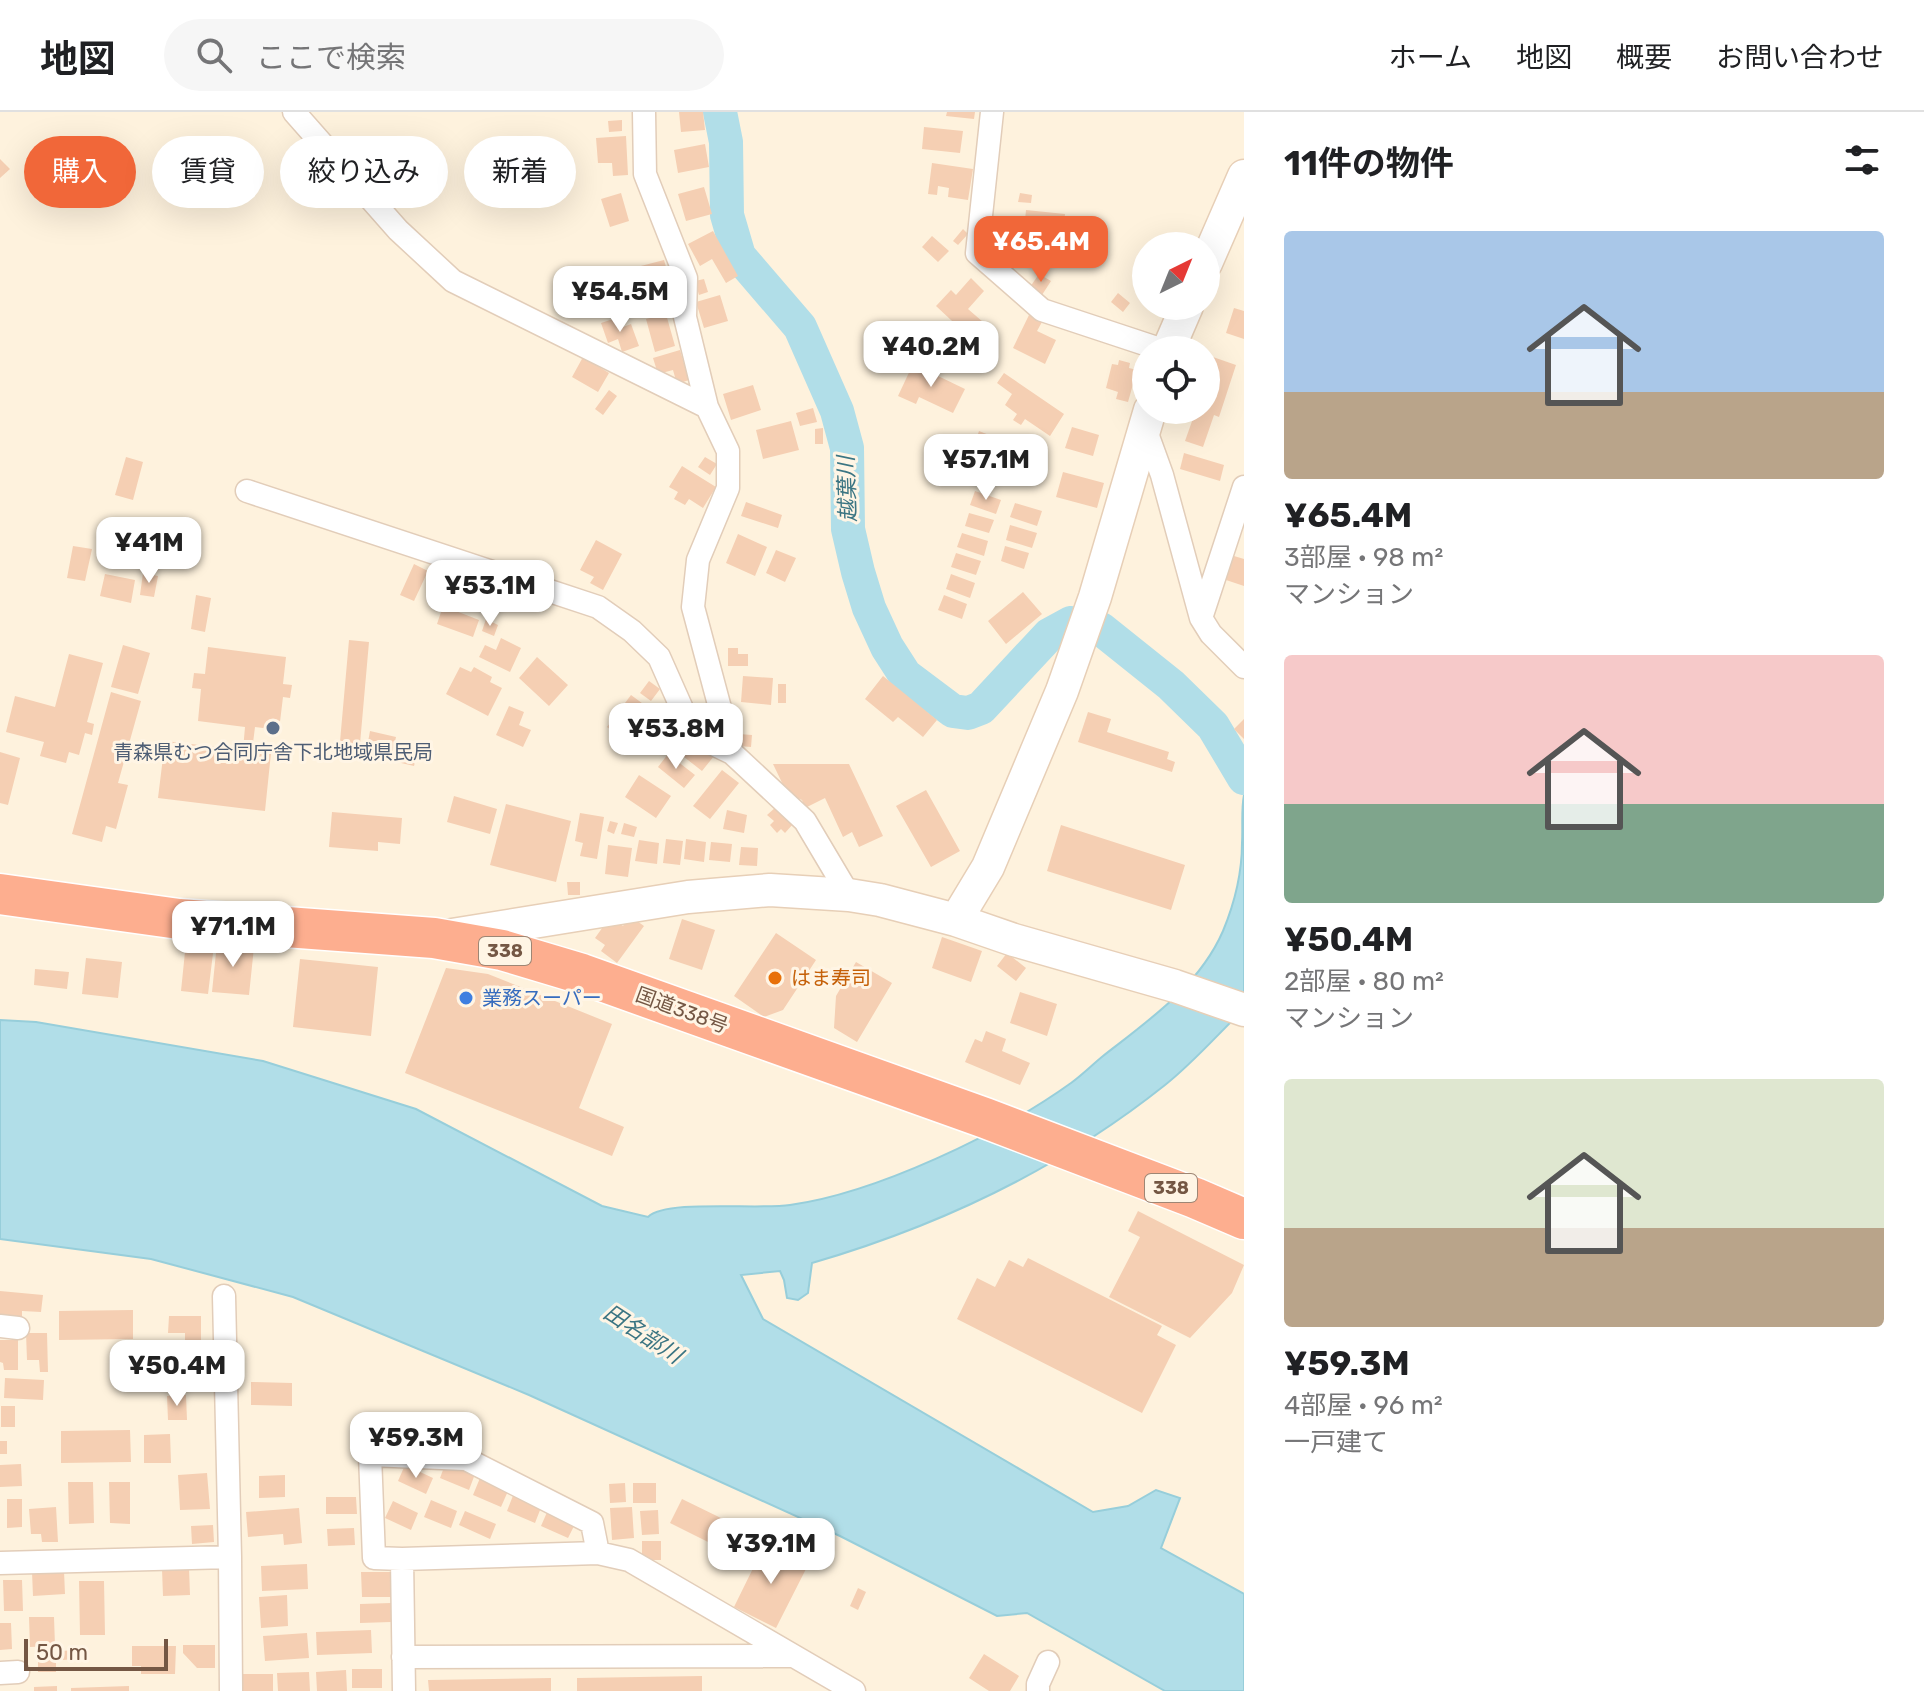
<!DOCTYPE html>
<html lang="ja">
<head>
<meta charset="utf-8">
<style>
  :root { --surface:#fff; --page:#f6f6f6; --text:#202124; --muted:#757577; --line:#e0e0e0; --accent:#f16739 }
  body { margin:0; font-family:Rubik,"Noto Sans JP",sans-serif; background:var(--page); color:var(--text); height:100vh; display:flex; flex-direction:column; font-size:30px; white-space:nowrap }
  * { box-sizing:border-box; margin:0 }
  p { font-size:26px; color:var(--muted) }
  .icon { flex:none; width:44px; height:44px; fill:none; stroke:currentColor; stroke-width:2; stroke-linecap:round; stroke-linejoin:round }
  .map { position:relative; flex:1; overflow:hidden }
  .drawer { display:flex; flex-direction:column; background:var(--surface); width:680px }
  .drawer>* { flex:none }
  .top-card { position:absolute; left:24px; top:24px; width:760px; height:72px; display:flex; gap:16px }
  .needle { width:52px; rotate:43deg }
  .fabs { position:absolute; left:1132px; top:120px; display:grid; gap:16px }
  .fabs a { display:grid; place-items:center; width:88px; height:88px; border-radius:50%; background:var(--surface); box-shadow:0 8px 32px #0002; font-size:40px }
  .scale { position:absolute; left:24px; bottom:20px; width:144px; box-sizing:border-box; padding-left:8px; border:4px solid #745744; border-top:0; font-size:22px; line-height:28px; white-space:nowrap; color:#745744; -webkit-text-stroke:6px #fff5e5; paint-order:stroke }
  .price { position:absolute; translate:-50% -68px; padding:0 18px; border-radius:16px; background:#fff; color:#222; font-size:26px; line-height:52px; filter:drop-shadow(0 2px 4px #0008) }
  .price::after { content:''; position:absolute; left:50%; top:48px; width:24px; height:18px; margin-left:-12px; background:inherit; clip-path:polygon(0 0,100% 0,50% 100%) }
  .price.active { background:var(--accent); color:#fff }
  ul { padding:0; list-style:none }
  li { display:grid; align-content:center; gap:16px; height:424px; padding:0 40px }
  li span { display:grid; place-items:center; height:248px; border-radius:8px; color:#555 }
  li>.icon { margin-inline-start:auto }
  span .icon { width:144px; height:144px; fill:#fffc; stroke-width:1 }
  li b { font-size:34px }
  h2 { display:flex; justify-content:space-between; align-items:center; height:96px; padding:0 40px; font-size:34px }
  .tag { padding:0 28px; border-radius:36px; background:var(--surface); box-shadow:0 8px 32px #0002; font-size:28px; line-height:72px }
  .tag.active { background:var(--accent); color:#fff }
  header { display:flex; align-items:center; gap:48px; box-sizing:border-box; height:112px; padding:0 40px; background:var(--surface); border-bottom:2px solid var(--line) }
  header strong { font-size:38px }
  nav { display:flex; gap:44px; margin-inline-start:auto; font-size:28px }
  .search { width:560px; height:72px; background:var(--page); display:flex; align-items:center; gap:20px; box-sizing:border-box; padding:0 28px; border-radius:44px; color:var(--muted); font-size:30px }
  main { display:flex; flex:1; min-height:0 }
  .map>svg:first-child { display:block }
  .water { fill:#b1dee8; stroke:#97ceda; stroke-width:2 }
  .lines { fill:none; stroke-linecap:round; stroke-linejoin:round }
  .river { stroke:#b1dee8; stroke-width:34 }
  .building { fill:#f5cfb3 }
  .street-casing { stroke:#e2cdb9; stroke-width:25 }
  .secondary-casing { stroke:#e7cfb7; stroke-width:35 }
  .highway-casing { stroke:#fff; stroke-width:43 }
  .street { stroke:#fff; stroke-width:22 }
  .secondary { stroke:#fff; stroke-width:32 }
  .highway { stroke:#fdae8f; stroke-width:40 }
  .service-dot { fill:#5c6f8a; stroke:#fff5e5; stroke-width:3 }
  .food-dot { fill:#e8710a; stroke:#fff5e5; stroke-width:3 }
  .shop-dot { fill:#3f7fe0; stroke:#fff5e5; stroke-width:3 }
  .labels { text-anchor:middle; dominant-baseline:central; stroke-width:6; stroke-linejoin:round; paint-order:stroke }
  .shield { fill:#fff5e5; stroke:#9e8674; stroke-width:2 }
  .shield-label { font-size:18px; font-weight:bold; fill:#745744 }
  .service-label { font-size:20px; fill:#4e5e75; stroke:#fff5e5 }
  .food-label { font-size:20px; fill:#c56008; stroke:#fff5e5; text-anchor:start }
  .shop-label { font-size:20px; fill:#366cbe; stroke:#fff5e5; text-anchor:start }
  .street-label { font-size:20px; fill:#745744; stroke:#fff5e5 }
  .water-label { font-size:22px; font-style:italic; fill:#3b7583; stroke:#fff5e5 }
</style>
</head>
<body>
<header>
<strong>地図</strong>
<div class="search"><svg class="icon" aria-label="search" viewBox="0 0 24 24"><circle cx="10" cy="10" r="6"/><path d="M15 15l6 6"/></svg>ここで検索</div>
<nav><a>ホーム</a><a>地図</a><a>概要</a><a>お問い合わせ</a></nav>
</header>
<main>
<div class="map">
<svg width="1244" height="1579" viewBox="0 0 1244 1579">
  <rect width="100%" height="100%" fill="#fef2dd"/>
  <!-- water -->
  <path class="water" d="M1244,683V897C1218,922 1193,951 1165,973C1061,1056 939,1114 812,1151L808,1181L798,1188L787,1186L784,1168L780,1159L741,1163L763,1207L1093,1400L1128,1394L1156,1378L1180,1386L1161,1436L1244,1482V1579H1165L1027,1501L997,1504L840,1424L529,1283L293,1185L151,1147L0,1127V908L36,910L263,949L416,997L602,1094L648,1105C666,1087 758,1098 790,1093C876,1081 1000,1022 1071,971C1082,963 1092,953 1103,944C1149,908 1199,874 1223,819C1235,790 1242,762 1242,731C1243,714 1241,698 1244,683Z"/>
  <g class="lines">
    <!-- river -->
    <path class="river" d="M720,0L726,30L727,103L739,144L800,215L837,299L847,336L848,417L858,460L869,496L887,535L905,563L953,599L968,601L981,596L1049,523L1071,511
      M1101,517L1171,573L1213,614L1244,666"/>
  </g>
  <!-- building -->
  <path class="building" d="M679,0H703L705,18L681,20Z
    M947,0H975L974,7L946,4Z
    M622,8V19L609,20L608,9Z
    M924,15L963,19L960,41L922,37Z
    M626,24L628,63L613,64L612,51H598L596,26Z
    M705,32L709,55L678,61L674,38Z
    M0,47L10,57L0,66Z
    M932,51L973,57L968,88L948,85L949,76L938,74L937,83L928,82Z
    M704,75L712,102L686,109L678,82Z
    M621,81L629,109L610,115L601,87Z
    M1020,81L1032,83L1031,91L1018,90Z
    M1026,98L1065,102L1062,132L1023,127Z
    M963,117L968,122L958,133L953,129Z
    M713,119L738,164L726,171L712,147L700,154L688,132Z
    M932,124L949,139L938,150L922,135Z
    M664,148L674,183L647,191L637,155Z
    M596,162L618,163V198L595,197Z
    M1039,162L1051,169L1042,183L1030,175Z
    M971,166L984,179L968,197L983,210L974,220L983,228L968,245L956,234L966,222L936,194L951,178L956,183Z
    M704,167L708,180L699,183L695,169Z
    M1118,181L1130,191L1123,200L1111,190Z
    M720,183L728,209L704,216L696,190Z
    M1234,196L1244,199V227L1226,221Z
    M666,202L675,234L655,240L646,207Z
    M1029,203L1042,210L1037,219L1056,228L1045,252L1013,236Z
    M619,205L623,215L631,212L639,234L622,240L618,227L608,231L601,211Z
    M680,238L689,268L677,272L673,258L658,262L653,246Z
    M583,245L609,261L598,280L572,265Z
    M1213,245L1236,253L1219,305L1214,303L1203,335L1185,329L1196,298H1206V267Z
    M1119,248L1130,251L1129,256L1137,258L1128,290L1116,287L1118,280L1106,276L1112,252L1118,253Z
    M913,252L965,277L953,301L919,285L916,292L898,284Z
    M1004,261L1064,302L1050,324L1025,307L1021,313L1013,308L1017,302L1005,293L1012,282L997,271Z
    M753,273L761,298L731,308L723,282Z
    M609,278L617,284L603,303L595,297Z
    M813,296L817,310L800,314L796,301Z
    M791,309L799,338L763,347L756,318Z
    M1072,315L1099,323L1093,344L1065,336Z
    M823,316V332H815V317Z
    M979,319L994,325L991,333L976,328Z
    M999,325H1009V341H1000Z
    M1184,341L1224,353L1220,369L1180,357Z
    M126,345L143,350L133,388L115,383Z
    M705,345L717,352L710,363L698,355Z
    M682,354L716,375L703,396L689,387L685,393L674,387L678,380L669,375Z
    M1063,360L1104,371L1097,396L1056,385Z
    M975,379L1001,388L996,402L970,393Z
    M746,390L782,403L778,416L741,404Z
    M1015,391L1042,399L1037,414L1010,405Z
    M969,401L994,408L989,421L965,414Z
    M1010,413L1037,421L1032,436L1006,428Z
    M962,421L988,429L984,444L957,435Z
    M738,422L767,435L755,464L726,451Z
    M596,428L622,442L603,478L590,471L594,465L580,458Z
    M73,434L92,437L85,469L67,466Z
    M1005,434L1029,441L1024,457L1001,449Z
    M776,438L796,446L785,470L766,461Z
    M956,441L981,449L976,463L951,455Z
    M1234,444L1244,447V474L1226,468Z
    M150,447L160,449L158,459L148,457Z
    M414,452L428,459L414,489L400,483Z
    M143,461L158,464L154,485L140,483Z
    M105,462L135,468L131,491L100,484Z
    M951,462L975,471L970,486L946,477Z
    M1023,480L1042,502L1006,532L988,509Z
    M196,483L211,486L205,520L191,517Z
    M944,483L967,492L962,507L938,498Z
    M443,494L479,508L473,525L437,512Z
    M486,507L498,513L494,524L482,519Z
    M501,526L521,536L510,560L479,545L485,533L496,538Z
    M349,528L369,530L359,643L339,641Z
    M123,533L150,541L138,582L111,575Z
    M208,535L286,545L283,572L292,573L290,586L283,585L279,618L255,615L252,639L271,641L265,699L158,686L165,629L243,638L245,615L198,609L201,577L192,576L194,561L205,562Z
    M728,536H738V542H748V554H728Z
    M69,542L103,551L87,610L94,612L92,623L85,621L79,643L69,640L66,651L40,644L44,630L6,620L15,584L55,595Z
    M537,545L568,573L549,594L519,566Z
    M460,555L471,560L474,555L492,565L490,570L502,576L488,604L446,582Z
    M743,564L773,566L771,593L741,590Z
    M883,564L937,608L923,625L898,605L893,610L865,587Z
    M649,569L660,577L651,589L640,581Z
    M778,572H786V591H778Z
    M111,580L141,589L118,671L128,673L116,717L106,714L102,730L72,722Z
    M631,583L650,597L641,610L651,617L642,629L638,627L633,634L607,615Z
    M509,594L524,600L519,613L531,618L523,635L496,623Z
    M1088,600L1111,607L1107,620L1169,640L1167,647L1175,650L1172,660L1078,630Z
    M1244,607V627L1234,617Z
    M370,619L396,625L391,647L366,641Z
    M669,621L681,629L676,637L664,629Z
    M739,622L752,623L751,635L738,634Z
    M691,626L714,644L702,659L679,641Z
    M402,630L419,634L414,654L397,650Z
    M0,640L20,646L8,693L0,691Z
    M668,642L695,663L684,676L658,655Z
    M773,652H849L883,724L859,735L852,720L843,725L825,686L805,696L802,688L787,681Z
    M722,658L739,671L710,707L693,694Z
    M639,663L671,684L656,706L625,685Z
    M926,678L960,739L931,755L896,694Z
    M454,684L497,697L490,722L447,710Z
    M506,692L571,709L556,770L490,753Z
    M776,695L793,712L785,721L781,717L777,721L770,713L774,709L767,703Z
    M727,698L747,703L744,721L723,717Z
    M332,700L402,706L400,732L378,730V739L329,735Z
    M580,701L604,705L597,747L580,744L583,731L575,729Z
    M610,709L618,711L614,722L607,719Z
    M624,711L637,715L634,725L621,722Z
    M1061,713L1185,753L1171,798L1047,759Z
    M666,727L683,729L680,753L663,751Z
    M686,727L706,730L704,750L684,747Z
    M639,728L659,731L657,752L635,749Z
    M711,730L732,732L730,750L709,748Z
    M608,733L632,736L628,765L605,762Z
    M741,735L758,736L757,754L739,753Z
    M567,770H580V783H568Z
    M630,804L644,814L617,851L601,839L605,833L595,826L610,805L623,814Z
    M682,807L715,818L702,858L669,847Z
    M776,821L816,848L783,898L764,905L734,884Z
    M196,825L207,826L206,832L214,833L208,882L181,879L186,830L196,831Z
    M942,825L982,839L971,870L932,856Z
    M217,831L254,835L249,883L212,880Z
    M1007,841L1026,856L1016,869L997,854Z
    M86,846L122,850L118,886L82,882Z
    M300,847L378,855L371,924L293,915Z
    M856,850L892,871L857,930L834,916L836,884Z
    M446,856L488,862L612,912L579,996L624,1015L612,1044L405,961Z
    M35,857L69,860L67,877L34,873Z
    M1020,880L1057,892L1047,924L1010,911Z
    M986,919L1006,927L1002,939L1030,951L1020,973L965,950L975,927L982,930Z
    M1138,1099L1244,1153L1232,1181L1190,1226L1109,1185L1140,1125L1128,1119Z
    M1028,1146L1162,1214L1157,1223L1176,1233L1142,1301L957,1207L977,1166L995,1175L1009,1148L1023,1155Z
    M0,1179L43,1183L41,1200L22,1199V1208L0,1206Z
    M133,1198V1227L59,1228V1199Z
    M169,1204H201V1244H185V1221H168Z
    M26,1221H47L48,1260H40L39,1248H27Z
    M0,1228H18V1258H4L3,1251L0,1250Z
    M5,1266L44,1268L43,1288L4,1286Z
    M251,1270L292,1271V1294L251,1293Z
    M186,1283L187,1308H168L167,1284Z
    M1,1294H15V1315H1Z
    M130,1318L131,1350L61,1351V1319Z
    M170,1322L171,1351H144V1323Z
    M0,1329H7V1342H0Z
    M446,1350L475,1362L469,1378L440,1366Z
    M21,1352L22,1374L0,1375V1353Z
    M405,1353L433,1366L426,1382L398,1369Z
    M207,1361L210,1397L180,1398L178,1363Z
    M285,1363V1385L259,1386V1364Z
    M480,1366L508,1379L501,1395L473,1383Z
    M68,1370H93L94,1411L69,1412Z
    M109,1370H130V1412L110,1411Z
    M625,1371L626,1390L610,1391L609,1372Z
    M633,1371H656V1391H633Z
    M514,1381L542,1393L535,1411L507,1399Z
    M326,1385H356L357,1402H326Z
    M7,1387H22V1415L7,1416Z
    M682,1387L764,1427L752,1452L670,1411Z
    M431,1388L457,1399L451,1416L424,1405Z
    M393,1389L418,1401L411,1418L385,1406Z
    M56,1395L58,1430H42L41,1422H31L29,1397Z
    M632,1395L634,1426L612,1428L610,1396Z
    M299,1396L302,1431L284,1433L283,1422L248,1425L246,1400Z
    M548,1398L576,1410L568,1426L541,1414Z
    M658,1398L659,1422L642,1423L640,1399Z
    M465,1399L496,1412L490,1427L459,1413Z
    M213,1413L214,1430L192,1432L191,1414Z
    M354,1416L355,1433L328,1434L327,1417Z
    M642,1429H661V1448H642Z
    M765,1432L808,1453L776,1516L734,1495Z
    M307,1452L308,1477L262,1479L261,1454Z
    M189,1456L190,1483L163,1484L162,1457Z
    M64,1459L65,1482L33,1484L32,1460Z
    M361,1460H391V1485H362Z
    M3,1468H22L23,1499H4Z
    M79,1469H104L105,1523H80Z
    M858,1476L866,1480L858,1498L850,1494Z
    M287,1483L288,1514L261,1516L259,1485Z
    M391,1491V1510L360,1511V1492Z
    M29,1505H54L55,1534L30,1535Z
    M0,1511H11L12,1537L0,1538Z
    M371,1518L372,1541L317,1543L316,1520Z
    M307,1521L309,1546L265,1549L263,1524Z
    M183,1533H215V1556H197L183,1541Z
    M132,1534H176L175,1562H141V1554H132Z
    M87,1537V1546L63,1548L62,1539Z
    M984,1542L1019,1564L1010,1579H989L969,1566Z
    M38,1544H56V1560H38Z
    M352,1557H382V1576H352Z
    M346,1558L347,1579H317L316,1560Z
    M309,1560L310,1579H278L277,1561Z
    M243,1562H273V1579H243Z
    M702,1564V1579H577V1566Z
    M551,1566V1579H429L428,1568Z
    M57,1574V1579H34V1575Z
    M129,1574V1579H71V1576Z"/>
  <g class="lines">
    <defs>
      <path id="street" d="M294,0L398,118L453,169L707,295L728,339V376L698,448L693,495L732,641
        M644,0L645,62L686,166L685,205L707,295
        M992,0L977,141L1042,198L1163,238
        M1145,316L1162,363L1201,506L1211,522L1244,555
        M247,379L598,495L632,519L659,545L687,608L703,627L732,641L805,709L849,783
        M1201,506L1244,375
        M224,1184L230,1445L231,1579
        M0,1214L18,1216
        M402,1447L374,1446L370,1343L466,1347L592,1411L598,1441
        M0,1451L230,1445
        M403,1545L793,1544
        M0,1561L18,1560
        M404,1579L402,1447L598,1441L629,1448L854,1579
        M1038,1579V1572L1048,1550"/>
      <path id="secondary" d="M1206,151L1244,64
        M1168,238L1187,194
        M956,808L988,755L1062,579L1095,485L1150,298
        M452,823L688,785L770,778L849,783L880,788L956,808L1014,828L1175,874L1244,898"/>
      <path id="highway" d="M0,782L179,807L434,826L502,838L582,862L985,1006L1195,1086L1244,1107"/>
    </defs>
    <!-- street casing -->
    <use href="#street" class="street-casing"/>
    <!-- secondary casing -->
    <use href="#secondary" class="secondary-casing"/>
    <!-- highway casing -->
    <use href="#highway" class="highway-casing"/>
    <!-- street -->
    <use href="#street" class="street"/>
    <!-- secondary -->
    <use href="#secondary" class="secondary"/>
    <!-- highway -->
    <use href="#highway" class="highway"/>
  </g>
  <!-- markers -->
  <circle class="service-dot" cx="273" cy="616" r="8"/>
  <circle class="food-dot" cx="775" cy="866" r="8"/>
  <circle class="shop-dot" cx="466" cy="886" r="8"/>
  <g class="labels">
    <!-- shield labels -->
    <g class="shield">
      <rect x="479" y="825" width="52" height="28" rx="6"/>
      <rect x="1145" y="1062" width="52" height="28" rx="6"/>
    </g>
    <g class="shield-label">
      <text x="505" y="839">338</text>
      <text x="1171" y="1076">338</text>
    </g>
    <!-- service labels -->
    <g class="service-label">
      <text x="273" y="640">青森県むつ合同庁舎下北地域県民局</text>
    </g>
    <!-- food labels -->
    <g class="food-label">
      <text x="791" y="866">はま寿司</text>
    </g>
    <!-- shop labels -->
    <g class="shop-label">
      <text x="482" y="886">業務スーパー</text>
    </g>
    <!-- street labels -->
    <g class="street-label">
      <text transform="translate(682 898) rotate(20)">国道338号</text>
    </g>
    <!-- water labels -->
    <g class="water-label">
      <text transform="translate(847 377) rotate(-92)">越葉川</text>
      <text transform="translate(643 1222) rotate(33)">田名部川</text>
    </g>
  </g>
</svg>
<div class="fabs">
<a><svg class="needle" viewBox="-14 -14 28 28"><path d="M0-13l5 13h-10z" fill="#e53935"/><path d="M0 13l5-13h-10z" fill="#757577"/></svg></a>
<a><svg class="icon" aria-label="locate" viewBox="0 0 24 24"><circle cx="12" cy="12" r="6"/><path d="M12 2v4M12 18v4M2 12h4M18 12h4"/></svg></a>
</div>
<div class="scale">50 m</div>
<b class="price active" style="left:1041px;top:172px">¥65.4M</b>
<b class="price" style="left:620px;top:222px">¥54.5M</b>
<b class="price" style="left:931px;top:277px">¥40.2M</b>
<b class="price" style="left:986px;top:390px">¥57.1M</b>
<b class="price" style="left:149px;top:473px">¥41M</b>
<b class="price" style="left:490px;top:516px">¥53.1M</b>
<b class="price" style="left:676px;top:659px">¥53.8M</b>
<b class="price" style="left:233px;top:857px">¥71.1M</b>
<b class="price" style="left:177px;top:1296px">¥50.4M</b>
<b class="price" style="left:416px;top:1368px">¥59.3M</b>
<b class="price" style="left:771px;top:1474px">¥39.1M</b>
<div class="top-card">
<a class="tag active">購入</a>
<a class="tag">賃貸</a>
<a class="tag">絞り込み</a>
<a class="tag">新着</a>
</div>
</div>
<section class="drawer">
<h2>11件の物件<svg class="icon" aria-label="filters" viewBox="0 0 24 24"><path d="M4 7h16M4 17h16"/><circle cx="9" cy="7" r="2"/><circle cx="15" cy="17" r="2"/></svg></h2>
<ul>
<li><span style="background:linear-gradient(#a9c7e8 65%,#b9a48a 0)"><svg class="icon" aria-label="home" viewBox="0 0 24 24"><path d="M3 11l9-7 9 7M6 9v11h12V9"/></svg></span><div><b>¥65.4M</b><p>3部屋 · 98 m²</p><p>マンション</p></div></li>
<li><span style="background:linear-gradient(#f6c9c9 60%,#7fa58c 0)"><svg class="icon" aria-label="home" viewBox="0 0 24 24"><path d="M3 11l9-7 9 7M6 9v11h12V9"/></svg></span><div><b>¥50.4M</b><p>2部屋 · 80 m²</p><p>マンション</p></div></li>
<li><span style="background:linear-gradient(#dfe7d0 60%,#b9a48a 0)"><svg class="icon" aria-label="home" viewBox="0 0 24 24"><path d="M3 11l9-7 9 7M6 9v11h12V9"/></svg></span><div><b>¥59.3M</b><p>4部屋 · 96 m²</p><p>一戸建て</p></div></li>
</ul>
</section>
</main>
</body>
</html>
